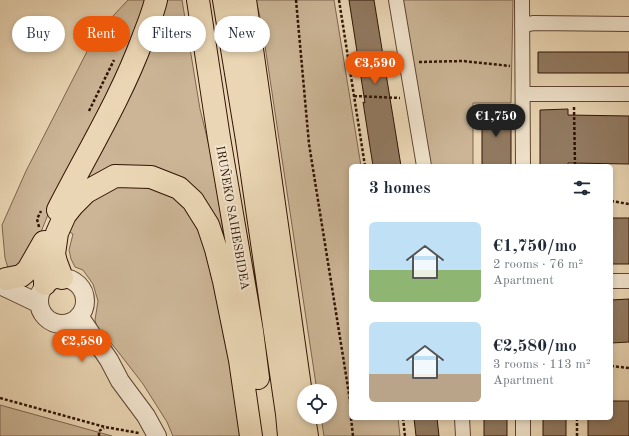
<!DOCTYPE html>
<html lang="en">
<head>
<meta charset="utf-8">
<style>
  :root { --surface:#fff; --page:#f2f2f3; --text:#1f2937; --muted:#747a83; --accent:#ea580c }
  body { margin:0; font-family:"Old Standard TT",serif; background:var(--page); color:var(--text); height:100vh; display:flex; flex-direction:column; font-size:15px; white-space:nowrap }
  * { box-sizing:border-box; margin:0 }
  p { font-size:13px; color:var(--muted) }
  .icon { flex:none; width:22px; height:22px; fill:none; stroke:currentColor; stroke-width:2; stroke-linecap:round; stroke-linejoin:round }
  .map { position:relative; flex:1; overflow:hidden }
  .sheet { position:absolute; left:349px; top:164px; width:264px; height:256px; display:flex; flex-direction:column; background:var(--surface); border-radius:6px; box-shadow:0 2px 6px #0003 }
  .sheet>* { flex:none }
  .guide { position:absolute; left:12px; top:16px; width:277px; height:36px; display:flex; gap:8px }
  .controls { position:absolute; left:297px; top:384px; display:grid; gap:8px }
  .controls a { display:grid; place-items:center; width:40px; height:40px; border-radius:50%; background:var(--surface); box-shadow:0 2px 6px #0003; font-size:20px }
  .price { position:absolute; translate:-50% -34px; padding:0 9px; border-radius:14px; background:var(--accent); color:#fff; font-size:13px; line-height:26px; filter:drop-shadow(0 1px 2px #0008) }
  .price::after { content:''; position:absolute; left:50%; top:24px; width:12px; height:9px; margin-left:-6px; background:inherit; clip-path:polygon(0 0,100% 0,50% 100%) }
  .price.current { background:#222; color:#fff }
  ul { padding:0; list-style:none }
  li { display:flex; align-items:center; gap:12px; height:100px; padding:0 20px }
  li span { display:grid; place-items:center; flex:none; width:112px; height:80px; border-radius:6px; color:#555 }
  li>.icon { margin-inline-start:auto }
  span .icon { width:48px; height:48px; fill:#fffc; stroke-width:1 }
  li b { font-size:17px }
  h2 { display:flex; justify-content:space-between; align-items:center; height:48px; padding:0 20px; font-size:17px }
  .chip { padding:0 14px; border-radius:18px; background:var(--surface); box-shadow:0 2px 6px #0003; font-size:14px; line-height:36px }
  .chip.current { background:var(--accent); color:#fff }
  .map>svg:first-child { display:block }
  .green { fill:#cbb596; stroke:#7e644e }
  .building { fill:#917960; stroke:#311405 }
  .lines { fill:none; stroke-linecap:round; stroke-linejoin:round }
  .minor-casing { stroke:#5f4431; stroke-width:16 }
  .tertiary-casing { stroke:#5f4431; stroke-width:20 }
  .motorway-casing { stroke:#311405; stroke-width:24 }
  .path { stroke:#311405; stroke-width:2.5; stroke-dasharray:3 2; stroke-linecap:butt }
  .minor { stroke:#f1e4ce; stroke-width:14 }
  .tertiary { stroke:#f1e4ce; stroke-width:18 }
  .motorway { stroke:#ead6b4; stroke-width:22 }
  .labels { text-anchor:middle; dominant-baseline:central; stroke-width:4; stroke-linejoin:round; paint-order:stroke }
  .street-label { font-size:12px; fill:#311405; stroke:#f1e4ce }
</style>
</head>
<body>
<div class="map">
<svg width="629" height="436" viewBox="0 0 629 436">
  <rect width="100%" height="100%" fill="#ead6b4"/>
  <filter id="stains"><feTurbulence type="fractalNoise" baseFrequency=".005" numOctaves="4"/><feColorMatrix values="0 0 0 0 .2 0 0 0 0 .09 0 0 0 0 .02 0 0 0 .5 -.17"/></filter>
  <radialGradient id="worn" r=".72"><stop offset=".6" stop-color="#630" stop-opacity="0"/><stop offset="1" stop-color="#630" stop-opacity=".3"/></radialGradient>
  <!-- green -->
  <path class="green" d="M128,0H146L106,103L49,212L31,257L9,271L5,258L2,225L26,171L96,34Z
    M163,0H182L200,109L212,158L227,255L163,170L78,188Z
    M256,0H334L361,166H351V418H398L400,436H324L321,417H330V391H317L262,26Z
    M403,0H513L511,103H473V166H429Z
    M143,184L176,196L195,216L211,251L242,436H173L167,422L143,384L116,349L97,327L95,320L98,301L93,284L83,270L75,267L71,259L69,250L73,234L68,231L77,210L115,187Z
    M0,405L112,436H0Z"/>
  <!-- building -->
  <path class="building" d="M349,0H374L401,166H373L363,102L365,103Z
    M538,52H629V73H538Z
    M568,109V115L629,116V164L568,163V166H540V110Z
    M482,111H511V166H482Z
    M611,218H629V264H611Z
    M629,299V342L611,343V300Z
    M611,401H629V436H588V418H611Z
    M414,418H437L439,436H416Z
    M484,418H507V436H484Z
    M543,418H566V436H543Z"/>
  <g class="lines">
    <defs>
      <path id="minor" d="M396,0L424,166
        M522,0L523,166
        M522,25L534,23L629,24
        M523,94H629
        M611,281H629
        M462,418L463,436
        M523,436V418"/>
      <path id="tertiary" d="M39 301a23 23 0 1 1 46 0a23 23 0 1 1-46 0Z
        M0,285L38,303
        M79,316L109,360L120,381L146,416L157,436"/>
      <path id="motorway" d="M198,0L219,138L252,331L258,378
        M224,0L247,140L287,414L289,436
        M245,0L304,415
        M58,210C87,153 121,98 143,38C148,25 153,13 156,0
        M44,248L45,284
        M62,278L56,262L54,254L57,233L65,215L73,205L86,192L115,176L151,177L179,188L193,201L208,225L216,249L224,281L240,360L251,436
        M6,279L21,276L28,270L44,242
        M304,417L307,436"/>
    </defs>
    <!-- minor casing -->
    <use href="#minor" class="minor-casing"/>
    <!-- tertiary casing -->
    <use href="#tertiary" class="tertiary-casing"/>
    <!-- motorway casing -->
    <use href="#motorway" class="motorway-casing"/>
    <!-- path -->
    <path class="path" d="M296,0L309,144L350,400L351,415
      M339,0L365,166
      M419,62L463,61L510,66
      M354,96L400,98
      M574,107L575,166
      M89,111L114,60
      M611,201L629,204
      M39,227L37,219L41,211
      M611,366L629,368
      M0,398L105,427L139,433
      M351,418L353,436
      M403,418L405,436
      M99,436V431L104,428
      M577,436V418"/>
    <!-- minor -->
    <use href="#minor" class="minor"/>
    <!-- tertiary -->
    <use href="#tertiary" class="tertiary"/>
    <!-- motorway -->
    <use href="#motorway" class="motorway"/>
  </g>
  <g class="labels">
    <!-- street labels -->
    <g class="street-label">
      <text transform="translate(232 218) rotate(80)">IRUÑEKO SAIHESBIDEA</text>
    </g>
  </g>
  <rect width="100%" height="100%" filter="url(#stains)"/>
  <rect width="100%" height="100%" fill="url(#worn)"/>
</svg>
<div class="controls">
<a><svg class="icon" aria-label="locate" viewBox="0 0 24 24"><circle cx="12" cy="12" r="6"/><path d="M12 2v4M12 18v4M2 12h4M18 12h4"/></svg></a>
</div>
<b class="price" style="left:375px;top:85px">€3,590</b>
<b class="price current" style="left:496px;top:138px">€1,750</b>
<b class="price" style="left:82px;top:363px">€2,580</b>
<div class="guide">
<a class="chip">Buy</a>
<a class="chip current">Rent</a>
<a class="chip">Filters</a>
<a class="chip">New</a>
</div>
<section class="sheet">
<h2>3 homes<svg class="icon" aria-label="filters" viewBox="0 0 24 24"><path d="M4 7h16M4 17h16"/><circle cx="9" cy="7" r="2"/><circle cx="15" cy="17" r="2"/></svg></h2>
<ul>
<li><span style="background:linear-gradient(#bfe0f5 60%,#8fb573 0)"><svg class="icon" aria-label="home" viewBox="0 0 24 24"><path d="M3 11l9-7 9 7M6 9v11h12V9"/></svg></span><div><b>€1,750/mo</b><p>2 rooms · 76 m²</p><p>Apartment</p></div></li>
<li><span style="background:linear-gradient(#bfe0f5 65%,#b9a48a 0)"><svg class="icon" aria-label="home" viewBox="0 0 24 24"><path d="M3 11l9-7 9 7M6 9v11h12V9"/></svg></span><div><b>€2,580/mo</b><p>3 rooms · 113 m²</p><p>Apartment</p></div></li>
</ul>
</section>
</div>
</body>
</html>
